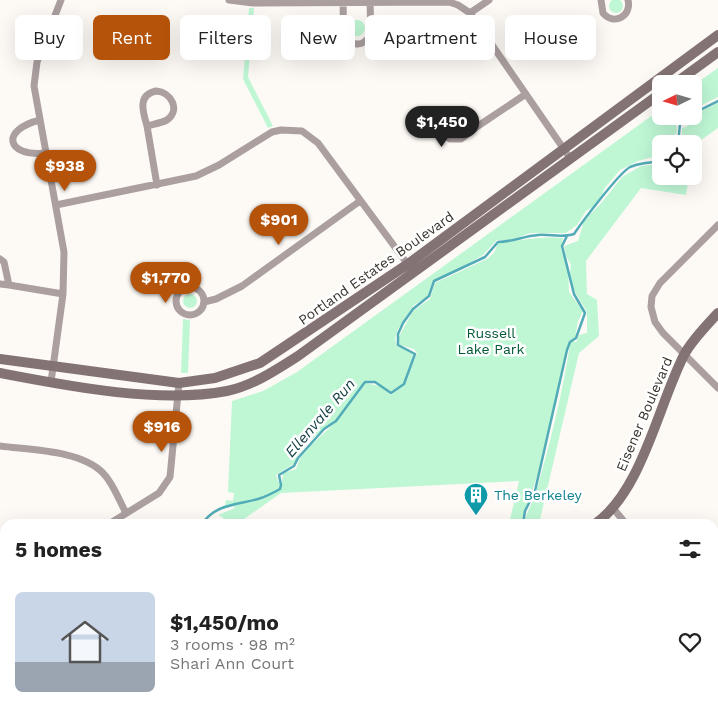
<!DOCTYPE html>
<html lang="en">
<head>
<meta charset="utf-8">
<style>
  :root { --surface:#fff; --page:#f2f2f2; --text:#222; --muted:#767676; --line:#e0e0e0; --accent:#b45309 }
  body { margin:0; font-family:"Work Sans",sans-serif; background:var(--page); color:var(--text); height:100vh; display:flex; flex-direction:column; font-size:19px; white-space:nowrap }
  * { box-sizing:border-box; margin:0 }
  p { font-size:16px; color:var(--muted) }
  .icon { flex:none; width:28px; height:28px; fill:none; stroke:currentColor; stroke-width:2; stroke-linecap:round; stroke-linejoin:round }
  .map { position:relative; flex:1; overflow:hidden }
  .sheet { position:absolute; left:0px; top:519px; width:719px; height:196px; display:flex; flex-direction:column; background:var(--surface); border-radius:15px 15px 0 0; box-shadow:0 5px 20px #0002 }
  .sheet>* { flex:none }
  .hud { position:absolute; left:15px; top:15px; width:689px; height:45px; display:flex; gap:10px }
  .needle { width:32px; rotate:265deg }
  .controls { position:absolute; left:652px; top:75px; display:grid; gap:10px }
  .controls a { display:grid; place-items:center; width:50px; height:50px; border-radius:8px; background:var(--surface); box-shadow:0 5px 20px #0002; font-size:25px }
  .price { position:absolute; translate:-50% -42px; padding:0 11px; border-radius:18px; background:var(--accent); color:#fff; font-size:16px; line-height:32px; filter:drop-shadow(0 1px 2px #0008) }
  .price::after { content:''; position:absolute; left:50%; top:30px; width:15px; height:11px; margin-left:-8px; background:inherit; clip-path:polygon(0 0,100% 0,50% 100%) }
  .price.selected { background:#222; color:#fff }
  ul { padding:0; list-style:none }
  li { display:flex; align-items:center; gap:15px; height:125px; padding:0 15px }
  li+li { border-top:1px solid var(--line) }
  li span { display:grid; place-items:center; flex:none; width:140px; height:100px; border-radius:8px; color:#555 }
  li>.icon { margin-inline-start:auto }
  span .icon { width:60px; height:60px; fill:#fffc; stroke-width:1 }
  li b { font-size:21px }
  h2 { display:flex; justify-content:space-between; align-items:center; height:60px; padding:0 15px; font-size:21px }
  .chip { padding:0 18px; border-radius:8px; background:var(--surface); box-shadow:0 5px 20px #0002; font-size:18px; line-height:45px }
  .chip.selected { background:var(--accent); color:#fff }
  .map>svg:first-child { display:block }
  .green { fill:#bff7d5 }
  .water { fill:#52acb8 }
  .lines { fill:none; stroke-linecap:round; stroke-linejoin:round }
  .stream { stroke:#52acb8; stroke-width:2.5 }
  .street { stroke:#ab9fa0; stroke-width:7 }
  .secondary { stroke:#847375; stroke-width:10 }
  .labels { text-anchor:middle; dominant-baseline:central; stroke-width:5; stroke-linejoin:round; paint-order:stroke }
  .street-label { font-size:14px; fill:#39332b; stroke:#fff }
  .park-label { font-size:14px; fill:#035a37; stroke:#fff }
  .culture-label { font-size:14px; fill:#0d838f; stroke:#fff; text-anchor:start }
  .water-label { font-size:15px; font-style:italic; fill:#184248; stroke:#fff }
</style>
</head>
<body>
<div class="map">
<svg width="718" height="714" viewBox="0 0 718 714">
  <rect width="100%" height="100%" fill="#fdfaf6"/>
  <!-- green -->
  <path class="green" d="M609 6a7 7 0 1 1 14 0a7 7 0 1 1-14 0Z
    M249,8H254L248,77L273,126L268,128L243,79Z
    M349 28a8 8 0 1 1 16 0a8 8 0 1 1-16 0Z
    M718,68V97L694,109V85Z
    M718,103V128L694,145L682,144V128L686,127L701,111Z
    M661,109V116H683L676,122L677,132L673,137L675,144H661V159L653,157L638,161L620,170L604,189L603,193L594,206L586,211L577,225L566,233H530L509,241L497,240L483,255L453,272L433,280L427,297L414,305L398,329L395,339L397,346L412,352L413,356L403,384L390,392L375,381L365,382C356,394 346,412 333,422C321,430 298,449 295,463L276,475L281,488L283,473L296,469L300,458L311,445L337,421L366,383L383,387L391,395L406,382L417,353L414,349L400,345L398,338L413,311L430,299L435,283L487,259L494,253L498,243C519,241 539,236 561,238H563L561,249L568,264L569,292L583,311L578,321L575,338L570,342L566,351L556,404L548,430L538,474L521,524H509L519,481L281,493L237,524H216L224,518L218,515L235,508L233,506L212,512L225,505L226,500L233,501L234,493L228,492L232,401L263,391L297,372Z
    M448 126a7 7 0 1 1 14 0a7 7 0 1 1-14 0Z
    M661,164V176H689L686,195L641,188L586,261L587,294L597,300L599,336L579,353L539,524H524C526,512 533,503 536,492C550,444 562,395 570,345L572,341L576,342L579,335L587,333V312L574,290L570,274L571,265L566,256L564,246L578,241L584,221L603,201L622,177L641,166Z
    M183 301a7 7 0 1 1 14 0a7 7 0 1 1-14 0Z
    M183,319L190,320L188,373H181Z"/>
  <!-- water -->
  <path class="water" d="M453,710H576L577,714H451Z"/>
  <g class="lines">
    <!-- stream -->
    <path class="stream" d="M694,113L718,101
      M678,144L680,124L690,116
      M202,524C215,504 237,505 258,499C265,497 273,493 280,489L281,485L279,475L294,466L298,458L324,429L336,421L365,382H375L391,393L404,384L415,354L398,345V334L403,323L413,309L429,296L434,281L485,257L498,242C512,242 524,236 538,235C550,234 562,238 574,234C582,222 619,173 630,167C640,163 651,162 661,162
      M523,524L525,511L535,491L567,350L570,342L576,338L585,313L574,294L562,246L567,236
      M0,705L5,703"/>
    <!-- street -->
    <path class="street" d="M229,0L253,3L449,2L458,5L470,13L570,158
      M601,0L603,13C614,26 632,16 628,0
      M343,3C344,14 340,45 358,44C364,44 368,39 371,35L370,2
      M470,13L489,0
      M156,91C171,92 181,110 167,120C161,123 154,124 147,126C143,112 137,95 156,91Z
      M451,113L467,117L478,126L461,139H450C438,132 439,119 451,113Z
      M40,120C0,130 6,157 46,153
      M147,126L157,185
      M478,126L526,94
      M56,205L196,176L219,165L272,132L281,130L302,131L318,143L409,266
      M718,225L660,283L652,296L651,307L655,322L663,333L718,388
      M0,259L4,262L9,285L0,284
      M9,285L63,294
      M176 301a14 14 0 1 1 28 0a14 14 0 1 1-28 0Z
      M204,302L216,299L242,286L360,201
      M51,382L63,294L64,252L34,86L37,62L61,0
      M0,446C30,450 81,450 103,473C113,483 119,500 126,513
      M613,508L626,524
      M109,524L159,493L170,477L179,383
      M0,596L5,593
      M654,710L655,714
      M707,710L709,714"/>
    <!-- secondary -->
    <path class="secondary" d="M674,84L718,52
      M0,359L179,383L215,378L260,363L408,264L718,35
      M0,373C68,386 158,404 227,391C252,386 276,370 298,356L661,93
      M595,524C642,491 658,406 684,355C692,340 706,326 718,313
      M398,714L399,710"/>
  </g>
  <!-- icons -->
  <defs>
    <symbol id="building-pin" viewBox="-11 -11 22 30"><path d="M0 17L-7.5 6A9.5 9.5 0 1 1 7.5 6Z" fill="#0f9aa8" stroke="#fff"/><path d="M-4-6H4V6H1V3H-1V6H-4ZM-2.5-4.3h1.7v1.8h-1.7ZM.8-4.3h1.7v1.8H.8ZM-2.5-1h1.7V.8h-1.7ZM.8-1h1.7V.8H.8Z" fill="#fff"/></symbol>
  </defs>
  <g fill-rule="evenodd">
    <use href="#building-pin" x="462" y="481" width="28" height="38"/>
  </g>
  <g class="labels">
    <!-- street labels -->
    <g class="street-label">
      <text transform="translate(376 268) rotate(-35)">Portland Estates Boulevard</text>
      <text transform="translate(644 414) rotate(-67)">Eisener Boulevard</text>
    </g>
    <!-- park labels -->
    <g class="park-label">
      <text x="491" y="333">Russell<tspan x="491" dy="16">Lake Park</tspan></text>
    </g>
    <!-- culture labels -->
    <g class="culture-label">
      <text x="494" y="495">The Berkeley</text>
    </g>
    <!-- water labels -->
    <g class="water-label">
      <text transform="translate(320 418) rotate(-49)">Ellenvale Run</text>
    </g>
  </g>
</svg>
<div class="controls">
<a><svg class="needle" viewBox="-14 -14 28 28"><path d="M0-13l5 13h-10z" fill="#e53935"/><path d="M0 13l5-13h-10z" fill="#767676"/></svg></a>
<a><svg class="icon" aria-label="locate" viewBox="0 0 24 24"><circle cx="12" cy="12" r="6"/><path d="M12 2v4M12 18v4M2 12h4M18 12h4"/></svg></a>
</div>
<b class="price selected" style="left:442px;top:148px">$1,450</b>
<b class="price" style="left:65px;top:192px">$938</b>
<b class="price" style="left:279px;top:246px">$901</b>
<b class="price" style="left:166px;top:304px">$1,770</b>
<b class="price" style="left:162px;top:453px">$916</b>
<div class="hud">
<a class="chip">Buy</a>
<a class="chip selected">Rent</a>
<a class="chip">Filters</a>
<a class="chip">New</a>
<a class="chip">Apartment</a>
<a class="chip">House</a>
</div>
<section class="sheet">
<h2>5 homes<svg class="icon" aria-label="filters" viewBox="0 0 24 24"><path d="M4 7h16M4 17h16"/><circle cx="9" cy="7" r="2"/><circle cx="15" cy="17" r="2"/></svg></h2>
<ul>
<li><span style="background:linear-gradient(#c9d6e8 70%,#9aa5b1 0)"><svg class="icon" aria-label="home" viewBox="0 0 24 24"><path d="M3 11l9-7 9 7M6 9v11h12V9"/></svg></span><div><b>$1,450/mo</b><p>3 rooms · 98 m²</p><p>Shari Ann Court</p></div><svg class="icon" aria-label="heart" viewBox="0 0 24 24"><path d="M12 20l-8-8c-3-5 5-10 8-4 3-6 11-1 8 4z"/></svg></li>
</ul>
</section>
</div>
</body>
</html>
